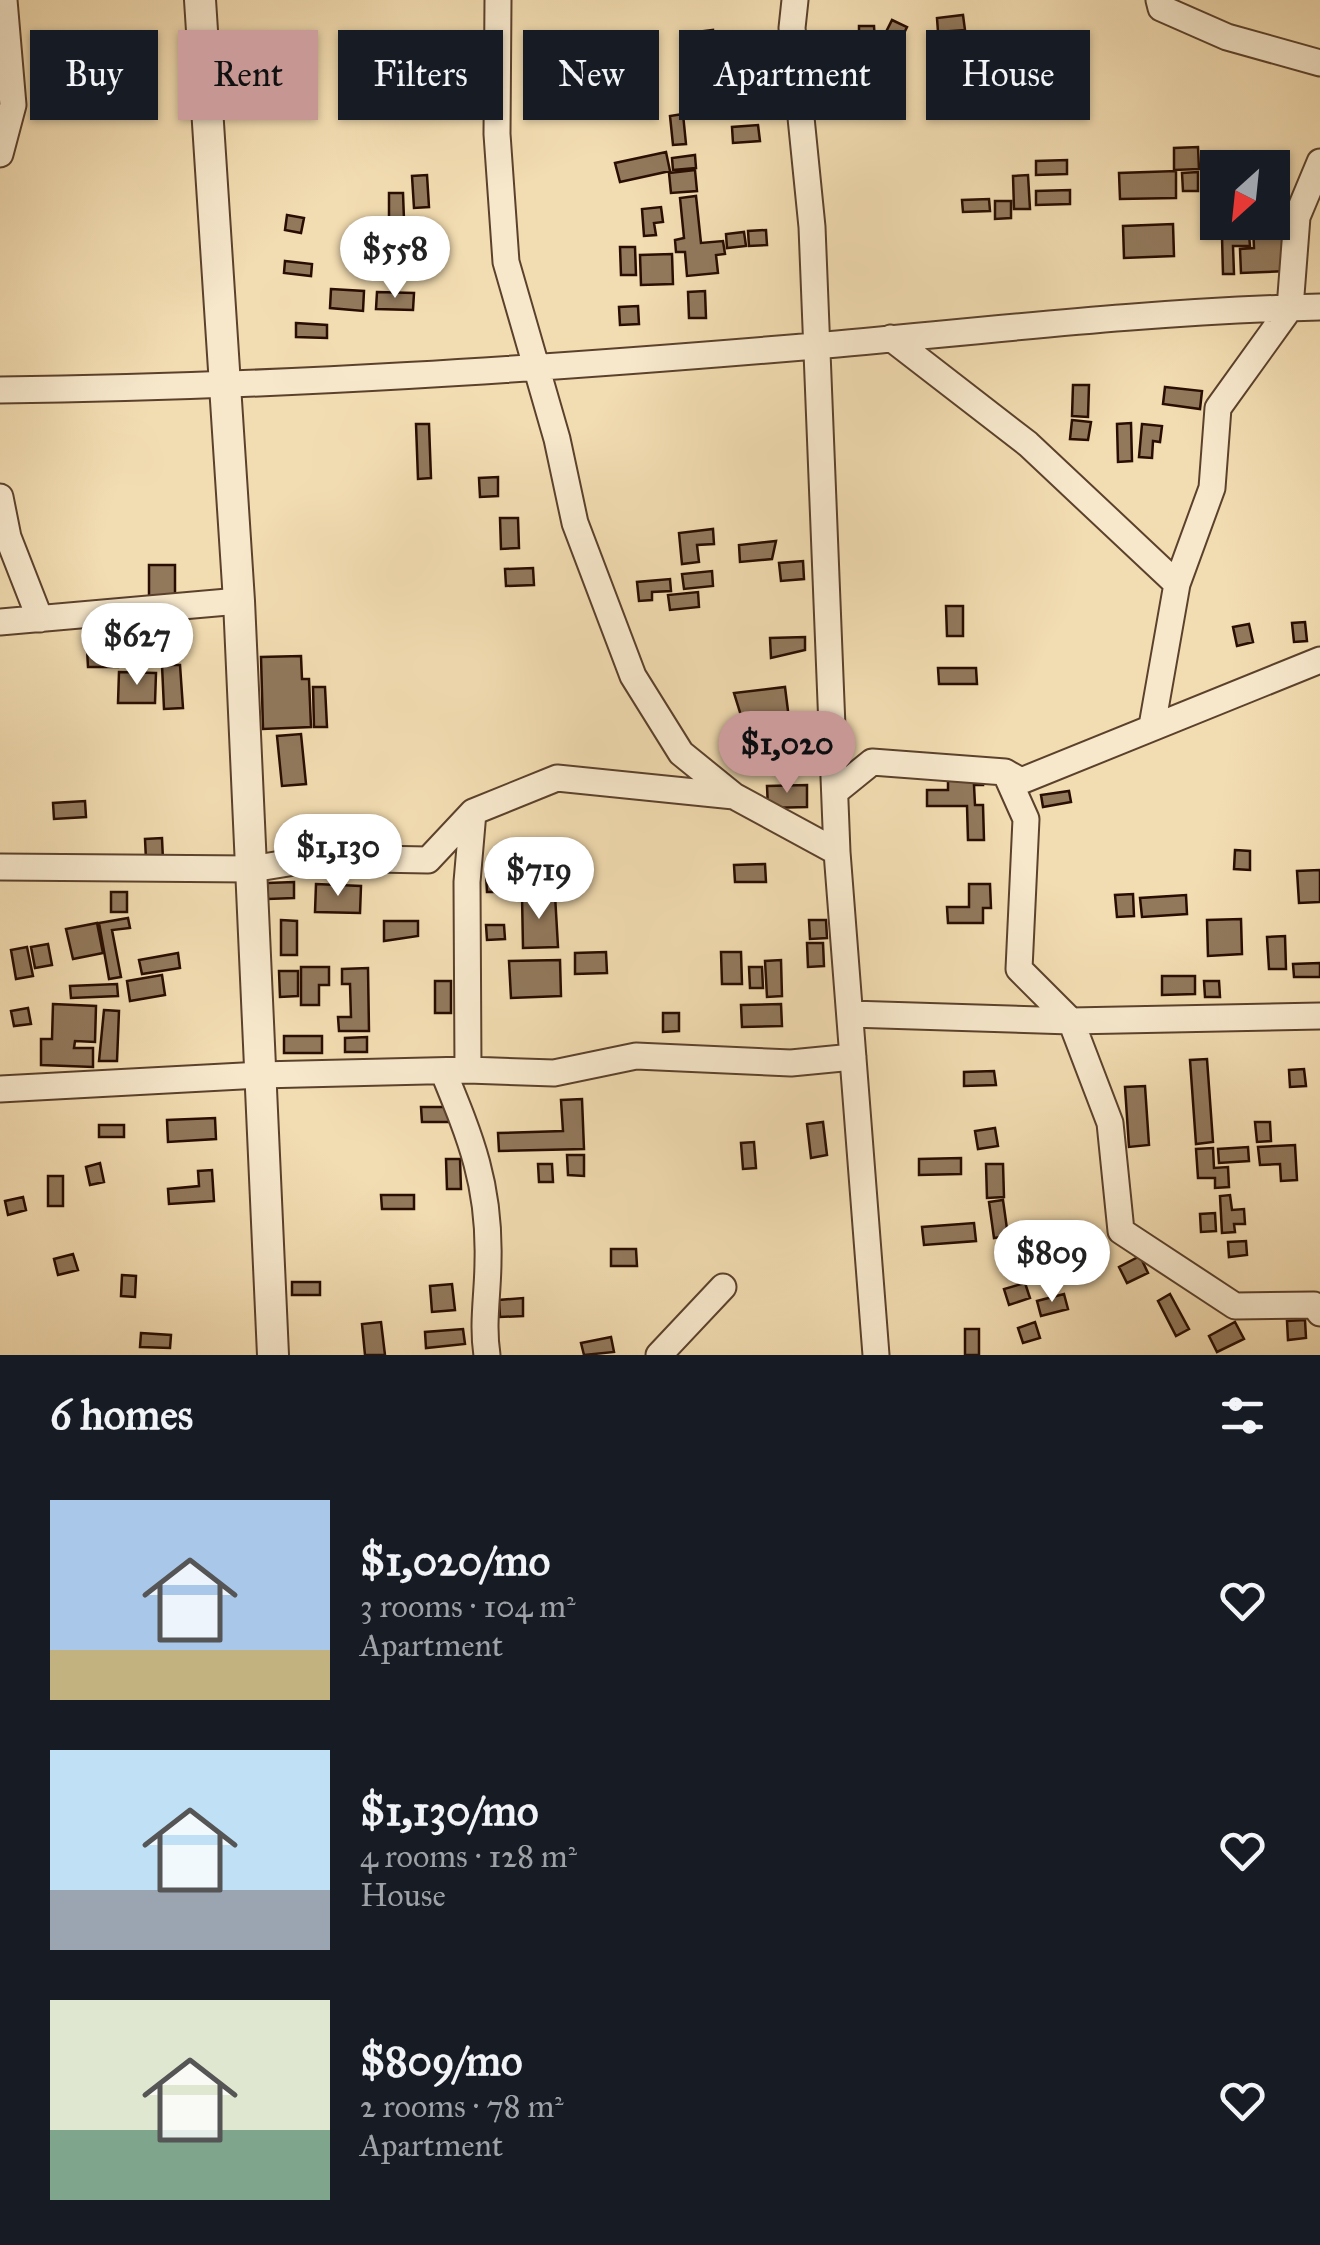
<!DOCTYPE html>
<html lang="en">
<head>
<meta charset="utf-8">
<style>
  :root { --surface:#171b24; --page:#242831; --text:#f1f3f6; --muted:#9ea1a6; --accent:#c59692 }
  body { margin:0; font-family:"IM FELL Great Primer",serif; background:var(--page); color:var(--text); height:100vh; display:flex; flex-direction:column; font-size:38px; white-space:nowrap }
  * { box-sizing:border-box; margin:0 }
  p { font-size:32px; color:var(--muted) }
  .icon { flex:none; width:55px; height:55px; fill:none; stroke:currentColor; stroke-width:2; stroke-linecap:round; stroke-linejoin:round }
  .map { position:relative; height:1355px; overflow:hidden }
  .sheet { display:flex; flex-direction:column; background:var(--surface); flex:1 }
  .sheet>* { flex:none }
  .top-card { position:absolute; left:30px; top:30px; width:1260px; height:90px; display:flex; gap:20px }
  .needle { width:65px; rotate:207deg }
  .fabs { position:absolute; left:1200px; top:150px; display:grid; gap:20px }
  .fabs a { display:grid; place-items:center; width:90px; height:90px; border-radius:0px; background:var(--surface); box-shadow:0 2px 8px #0004; font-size:50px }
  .price { position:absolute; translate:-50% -85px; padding:0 22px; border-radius:35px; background:#fff; color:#222; font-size:32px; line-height:65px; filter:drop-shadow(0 2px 5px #0008) }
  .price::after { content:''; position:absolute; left:50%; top:60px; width:30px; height:22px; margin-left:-15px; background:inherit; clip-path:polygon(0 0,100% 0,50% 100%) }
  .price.current { background:var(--accent); color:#111 }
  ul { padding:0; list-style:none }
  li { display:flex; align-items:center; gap:30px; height:250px; padding:0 50px }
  li span { display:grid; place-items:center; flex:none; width:280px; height:200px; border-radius:0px; color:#555 }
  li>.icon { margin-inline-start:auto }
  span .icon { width:120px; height:120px; fill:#fffc; stroke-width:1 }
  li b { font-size:42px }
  h2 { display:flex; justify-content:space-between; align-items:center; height:120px; padding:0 50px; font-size:42px }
  .chip { padding:0 35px; border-radius:0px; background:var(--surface); box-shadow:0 2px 8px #0004; font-size:35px; line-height:90px }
  .chip.current { background:var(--accent); color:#111 }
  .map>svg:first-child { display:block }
  .building { fill:#92795c; stroke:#290d00; stroke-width:2.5 }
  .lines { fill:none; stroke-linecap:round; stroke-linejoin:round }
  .minor-casing { stroke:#5b412c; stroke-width:29 }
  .tertiary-casing { stroke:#5b412c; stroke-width:34 }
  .minor { stroke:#f7e8cc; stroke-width:25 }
  .tertiary { stroke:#f7e8cc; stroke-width:30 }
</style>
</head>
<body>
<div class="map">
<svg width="1320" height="1355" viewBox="0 0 1320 1355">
  <rect width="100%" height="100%" fill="#f2dcb1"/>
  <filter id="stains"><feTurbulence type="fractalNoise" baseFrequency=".002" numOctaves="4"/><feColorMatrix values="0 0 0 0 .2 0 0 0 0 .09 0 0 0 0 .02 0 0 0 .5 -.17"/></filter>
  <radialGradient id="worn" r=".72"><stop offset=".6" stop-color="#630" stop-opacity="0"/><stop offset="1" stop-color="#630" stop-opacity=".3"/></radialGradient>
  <!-- building -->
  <path class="building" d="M963,15L965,30L938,32L937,18Z
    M892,20L907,27L889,64L874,56Z
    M859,26H874L875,42H859Z
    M713,30L714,44L689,46L688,33Z
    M773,43L776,73L764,74L756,44Z
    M683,114L686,144L673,145L670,116Z
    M758,125L760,141L733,143L732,127Z
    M1198,147L1199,169L1174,170V148Z
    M666,152L670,171L620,182L615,163Z
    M695,155L696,168L673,170L672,158Z
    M1067,160V174L1036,175V161Z
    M1283,169L1284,197H1272V170Z
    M695,170L697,191L671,193L669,173Z
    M1176,171V198L1120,199L1119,173Z
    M1198,172V191H1183L1182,173Z
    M427,175L429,207L414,208L412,176Z
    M1028,175L1030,209H1014L1013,176Z
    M1070,190V204L1036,205V191Z
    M389,193H403L404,220H389Z
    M696,196L701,243L723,241L725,254L716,255L718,273L687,276L685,252H676L675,240L684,238L680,198Z
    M989,199L990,211L963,212L962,200Z
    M995,201H1011V218L995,219Z
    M661,207L663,222L654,223L656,235L644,236L642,209Z
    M287,215L304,218L301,233L285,230Z
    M1286,223L1288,271L1241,273L1240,249L1254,248L1253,224Z
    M1173,224L1174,256L1124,258L1123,226Z
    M413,229H433V245H414Z
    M766,230L767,245L749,246L748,231Z
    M744,232L746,246L727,248L726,234Z
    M1249,235L1250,246H1233L1234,274H1223L1222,236Z
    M620,247H635L636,275H621Z
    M672,254L673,284L641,285L640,255Z
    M285,261L312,264L311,276L284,273Z
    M331,289L364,291L363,311L330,308Z
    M705,291L706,318H689L688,292Z
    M377,292L414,293L413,310L376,309Z
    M638,306L639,324L620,325L619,307Z
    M296,323L327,325V338L296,337Z
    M1073,385H1089L1088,417L1072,416Z
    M1165,387L1202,391L1200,409L1163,404Z
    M1072,420L1091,422L1088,440L1070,439Z
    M1131,423L1132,461L1118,462L1117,424Z
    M416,424H429L431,478L418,479Z
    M1142,424L1162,426L1160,442L1153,441L1152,458L1139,457Z
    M498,477V496L480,497L479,478Z
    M500,518H518L519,548L501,549Z
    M713,529L714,544L697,545L699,562L682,564L679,533Z
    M776,541L772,559L740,562L739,545Z
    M803,561L804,579L781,581L779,563Z
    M149,565H175V599H149Z
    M533,568L534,585L506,586L505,569Z
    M712,571L713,586L684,589L682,574Z
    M670,579L671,591L652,592V600L639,601L637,582Z
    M698,592L699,607L670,610L668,595Z
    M946,606H963V636H947Z
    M1305,622L1307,641L1294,642L1292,623Z
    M1249,624L1253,642L1237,646L1233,627Z
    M805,637V650L771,658L770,638Z
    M87,649H117L118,667H88Z
    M301,656L302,679H309L311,727L263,729L261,657Z
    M162,665H180L183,708L164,709Z
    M938,668H976L977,684H939Z
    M119,672L156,673L155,703H118Z
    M313,687H325L327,727H314Z
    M785,687L789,719L744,725L734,693Z
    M301,734L306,784L282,786L277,736Z
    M948,772H982L983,785H974L975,805H983L984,840H968L967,806H927V790H948Z
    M807,785V807L768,808L767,786Z
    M1069,791L1071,802L1043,807L1041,795Z
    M85,801L86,817L54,819L53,803Z
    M162,838L163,860H146L145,839Z
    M1235,850L1250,851V870L1234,869Z
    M765,864L766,882H735L734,865Z
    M1320,870V902L1299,903L1297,871Z
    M486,874H502L503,892H487Z
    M294,882V898L268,899L267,883Z
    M316,884L361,886L360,913L315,912Z
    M969,884H990L991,908H983V923H948L947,907H969Z
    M111,892H127V912H111Z
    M1133,894L1134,916L1117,917L1115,895Z
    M522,895H555L558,947L523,948Z
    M1186,895L1187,914L1142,917L1140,898Z
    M128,918L130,928L112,930L121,977L109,979L99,923Z
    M1241,919L1242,954L1208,956L1207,920Z
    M281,920L297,921V955H281Z
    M809,920H826L827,938L810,939Z
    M384,921H418V936L384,941Z
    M97,923L103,953L73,959L66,929Z
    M486,925H504L505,939L487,940Z
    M1285,936L1286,969H1269L1267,937Z
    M807,943H823L824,966L808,967Z
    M48,944L52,965L35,968L31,947Z
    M27,947L33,976L16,979L11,950Z
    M606,952L607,973L575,974V953Z
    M721,952H741L742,984H722Z
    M178,953L180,968L142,974L139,960Z
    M560,960L561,996L511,998L509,961Z
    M781,960L782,996L767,997L765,961Z
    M1320,963V977H1294L1293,964Z
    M301,967H329V985H319V1005H301Z
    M749,967H762L763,988H750Z
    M368,968L369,1031H339L338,1017H351L350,984H342V969Z
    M279,971H298V996L280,997Z
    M162,975L165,995L130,1001L127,981Z
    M1162,976H1195V994L1162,995Z
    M435,981H451V1013H435Z
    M1204,981H1219L1220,997H1205Z
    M117,984L118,996L71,998L70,986Z
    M53,1004L96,1006L95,1042L75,1041L74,1048H93V1067L41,1065V1039H52Z
    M781,1004L782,1026L742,1027L741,1005Z
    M28,1008L31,1024L14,1026L11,1011Z
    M104,1010L119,1011L117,1061H99Z
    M663,1013H679V1031L663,1032Z
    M284,1036H322V1053H284Z
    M367,1037V1052H345V1038Z
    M1207,1059L1213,1142L1196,1144L1190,1060Z
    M1304,1069L1306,1086L1290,1087L1289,1070Z
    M994,1071L996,1085L964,1086V1072Z
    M1145,1086L1149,1145L1129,1147L1125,1087Z
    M582,1099L584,1149L499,1151L498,1133L563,1131L561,1100Z
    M421,1107H456L457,1122H422Z
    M215,1118L216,1139L168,1142L167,1120Z
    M823,1122L827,1155L811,1158L807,1124Z
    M1255,1122H1270L1271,1141L1257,1142Z
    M99,1125H124V1137H99Z
    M995,1128L998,1146L978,1149L975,1131Z
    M754,1142L756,1168L743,1169L741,1143Z
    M1295,1145L1297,1180L1281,1181L1280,1164L1260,1165L1258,1147Z
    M1248,1147L1249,1161L1219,1163L1218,1149Z
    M1213,1148L1214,1168L1228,1167L1229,1187L1215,1188V1178H1198L1196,1149Z
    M567,1155H584V1176L568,1175Z
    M961,1158V1174L919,1175V1159Z
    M446,1159H460L461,1189H447Z
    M100,1163L104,1182L90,1185L86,1167Z
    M538,1164H552L553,1182H539Z
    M986,1164H1003L1004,1197L987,1198Z
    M212,1170L214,1201L169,1204L168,1189L199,1186L198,1171Z
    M48,1176H63V1206H48Z
    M381,1195H414V1209H382Z
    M1230,1195L1232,1210L1244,1209L1245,1224H1234L1235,1232L1222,1233L1220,1196Z
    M23,1197L26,1210L8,1215L5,1201Z
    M1003,1200L1008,1236L994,1238L989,1202Z
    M1215,1213L1216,1231L1201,1232L1200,1214Z
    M974,1223L976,1241L924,1245L922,1227Z
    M1246,1241L1247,1255L1229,1257L1228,1242Z
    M611,1249H636L637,1266H611Z
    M73,1254L78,1270L58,1275L54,1259Z
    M1140,1256L1148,1273L1127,1283L1119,1267Z
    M122,1275L136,1276L135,1297L121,1296Z
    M292,1282H320V1295H292Z
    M1025,1283L1030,1298L1009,1305L1004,1289Z
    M452,1284L455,1310L432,1312L430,1286Z
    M1064,1294L1068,1309L1041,1316L1037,1301Z
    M1170,1294L1189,1329L1176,1336L1158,1301Z
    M523,1298V1316L500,1317L499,1300Z
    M1305,1320L1306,1338L1288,1340L1287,1321Z
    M381,1322L385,1355H365L362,1324Z
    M1035,1322L1040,1338L1023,1343L1018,1328Z
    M1235,1322L1244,1339L1217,1352L1209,1336Z
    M463,1329L465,1344L426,1348L425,1332Z
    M965,1329H979V1355H965Z
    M141,1333L171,1335L170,1348L140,1347Z
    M611,1337L614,1352L584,1355L581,1343Z"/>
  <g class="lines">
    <defs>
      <path id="minor" d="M498,0L497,134L506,262L557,439L575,523L633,676L681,753L734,796L837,852
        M795,0L792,28L812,227L837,852L876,1355
        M1159,0L1161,8L1227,37L1320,63
        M0,154L13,105L4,0
        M891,338L1028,444L1177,584
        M0,390C273,387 543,369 815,346C983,331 1151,311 1320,307
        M0,497L8,537L40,619
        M0,622L239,601
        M1152,726L1177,584L1212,488L1218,408L1290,308L1297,217L1320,162
        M1005,772L1026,819L1019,969L1071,1021L1110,1123L1121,1231L1235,1306L1314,1305L1320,1313
        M835,792L872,762L1005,772L1021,781L1320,660
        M0,867L251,869L319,858L428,860L473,812L557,778L734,796
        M850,1014L1071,1021L1320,1016
        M468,1070L467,882L473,812
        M443,1071C471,1139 490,1185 488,1261C488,1293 482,1323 487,1355
        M0,1089L260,1075L468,1070L554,1073L636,1056L791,1063L853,1057
        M659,1355L723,1287"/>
      <path id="tertiary" d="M200,0L239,601L273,1355"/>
    </defs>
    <!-- minor casing -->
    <use href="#minor" class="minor-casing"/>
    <!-- tertiary casing -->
    <use href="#tertiary" class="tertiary-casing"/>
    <!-- minor -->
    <use href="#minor" class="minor"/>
    <!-- tertiary -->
    <use href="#tertiary" class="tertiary"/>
  </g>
  <rect width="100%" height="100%" filter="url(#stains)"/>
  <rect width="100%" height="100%" fill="url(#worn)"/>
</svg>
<div class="fabs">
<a><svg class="needle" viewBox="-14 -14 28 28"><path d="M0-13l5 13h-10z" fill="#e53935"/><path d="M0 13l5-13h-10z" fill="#9ea1a6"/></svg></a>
</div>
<b class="price" style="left:395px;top:301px">$558</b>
<b class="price" style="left:137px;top:688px">$627</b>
<b class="price current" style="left:787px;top:796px">$1,020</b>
<b class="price" style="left:338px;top:899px">$1,130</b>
<b class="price" style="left:539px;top:922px">$719</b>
<b class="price" style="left:1052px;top:1305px">$809</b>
<div class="top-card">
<a class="chip">Buy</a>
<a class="chip current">Rent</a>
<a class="chip">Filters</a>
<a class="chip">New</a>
<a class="chip">Apartment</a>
<a class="chip">House</a>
</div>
</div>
<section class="sheet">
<h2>6 homes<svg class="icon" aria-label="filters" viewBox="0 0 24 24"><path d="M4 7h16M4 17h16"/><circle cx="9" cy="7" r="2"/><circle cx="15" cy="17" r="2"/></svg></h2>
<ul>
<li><span style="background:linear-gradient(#a9c7e8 75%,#c2b280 0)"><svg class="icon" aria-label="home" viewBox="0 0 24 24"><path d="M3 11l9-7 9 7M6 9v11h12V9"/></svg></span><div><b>$1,020/mo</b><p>3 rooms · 104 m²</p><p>Apartment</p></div><svg class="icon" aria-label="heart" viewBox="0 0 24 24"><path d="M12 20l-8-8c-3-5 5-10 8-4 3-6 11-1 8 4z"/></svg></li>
<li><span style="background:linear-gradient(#bfe0f5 70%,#9aa5b1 0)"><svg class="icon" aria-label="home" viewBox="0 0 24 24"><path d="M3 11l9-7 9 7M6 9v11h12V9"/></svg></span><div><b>$1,130/mo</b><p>4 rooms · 128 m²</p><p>House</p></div><svg class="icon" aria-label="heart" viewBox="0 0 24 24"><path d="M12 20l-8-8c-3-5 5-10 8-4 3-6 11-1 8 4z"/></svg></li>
<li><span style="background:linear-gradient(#dfe7d0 65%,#7fa58c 0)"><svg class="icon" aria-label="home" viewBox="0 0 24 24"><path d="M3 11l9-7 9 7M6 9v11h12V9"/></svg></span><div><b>$809/mo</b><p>2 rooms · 78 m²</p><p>Apartment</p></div><svg class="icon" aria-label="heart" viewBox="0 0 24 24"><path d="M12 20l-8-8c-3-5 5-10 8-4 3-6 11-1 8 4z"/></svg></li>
</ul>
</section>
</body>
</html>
